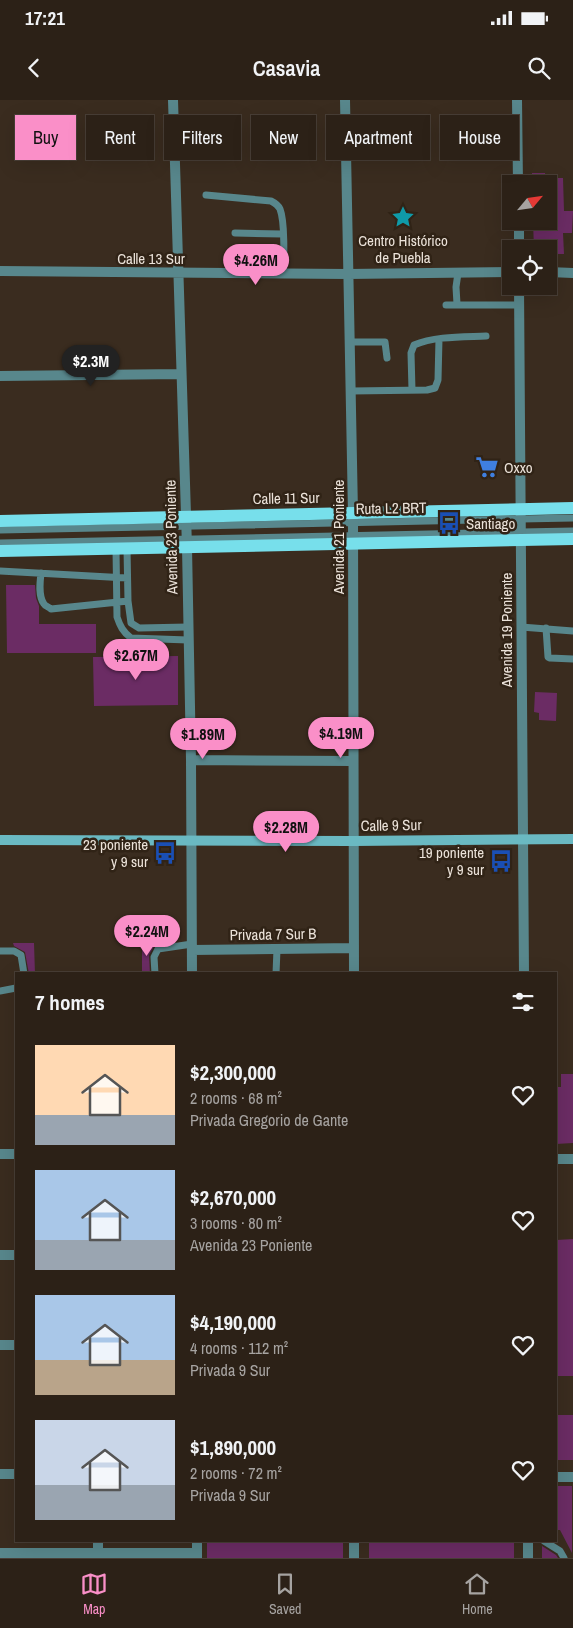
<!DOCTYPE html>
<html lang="en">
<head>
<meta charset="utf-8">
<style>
  :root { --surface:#2c2117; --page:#382e24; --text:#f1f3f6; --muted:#a6a3a1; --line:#483e36; --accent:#fa8fc8 }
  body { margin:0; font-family:"Archivo Narrow",sans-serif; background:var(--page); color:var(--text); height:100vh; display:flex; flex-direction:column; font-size:19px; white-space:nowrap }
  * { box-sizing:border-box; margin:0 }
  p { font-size:16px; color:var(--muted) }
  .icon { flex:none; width:28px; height:28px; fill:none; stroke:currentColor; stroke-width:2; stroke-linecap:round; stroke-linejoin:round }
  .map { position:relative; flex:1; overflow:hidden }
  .sheet { position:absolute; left:15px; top:872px; width:542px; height:570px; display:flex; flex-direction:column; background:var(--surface); border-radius:0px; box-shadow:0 5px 20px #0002,0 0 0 1px var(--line) }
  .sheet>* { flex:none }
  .banner { position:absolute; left:15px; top:15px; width:544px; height:45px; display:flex; gap:10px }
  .needle { width:32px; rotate:61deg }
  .controls { position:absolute; left:502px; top:75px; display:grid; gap:10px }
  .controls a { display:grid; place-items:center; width:55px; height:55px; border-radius:0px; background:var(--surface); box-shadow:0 5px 20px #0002,0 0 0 1px var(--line); font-size:25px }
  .price { position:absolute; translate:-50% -42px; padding:0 11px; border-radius:18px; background:var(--accent); color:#111; font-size:16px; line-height:32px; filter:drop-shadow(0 1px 2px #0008) }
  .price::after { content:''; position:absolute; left:50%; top:30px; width:15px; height:11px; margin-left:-8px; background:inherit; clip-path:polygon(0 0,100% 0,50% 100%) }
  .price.active { background:#222; color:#fff }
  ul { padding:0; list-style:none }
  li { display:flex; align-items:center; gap:15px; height:125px; padding:0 20px }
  li span { display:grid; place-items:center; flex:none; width:140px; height:100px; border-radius:0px; color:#555 }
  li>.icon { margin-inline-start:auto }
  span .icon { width:60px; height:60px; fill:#fffc; stroke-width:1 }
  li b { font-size:21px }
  h2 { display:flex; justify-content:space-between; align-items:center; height:60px; padding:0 20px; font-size:21px }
  .tag { padding:0 18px; border-radius:0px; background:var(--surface); box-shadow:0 5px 20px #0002,0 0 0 1px var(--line); font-size:18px; line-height:45px }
  .tag.active { background:var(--accent); color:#111 }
  .status { display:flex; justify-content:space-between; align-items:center; height:35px; padding:0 25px; background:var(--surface); direction:ltr }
  .status svg { height:14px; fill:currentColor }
  header { display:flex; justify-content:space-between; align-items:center; height:65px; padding:0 20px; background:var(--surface); font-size:22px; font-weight:600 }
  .tab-bar { display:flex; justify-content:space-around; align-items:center; height:70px; border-top:1px solid var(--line); background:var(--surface); font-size:14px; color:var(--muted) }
  .tab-bar a { display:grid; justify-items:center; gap:2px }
  .tab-bar .active { color:var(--accent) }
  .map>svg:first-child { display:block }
  .building { fill:#6b2c64 }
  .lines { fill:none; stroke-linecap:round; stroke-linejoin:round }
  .lane { stroke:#58878c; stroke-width:7 }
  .street { stroke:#58878c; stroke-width:10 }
  .secondary { stroke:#6ab9c2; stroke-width:10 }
  .primary { stroke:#77dfeb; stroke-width:12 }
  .labels { text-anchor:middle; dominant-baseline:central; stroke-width:5; stroke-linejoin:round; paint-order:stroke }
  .poi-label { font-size:15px; fill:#ebe2d9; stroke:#302316; text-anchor:start }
  .street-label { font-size:15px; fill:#ebe2d9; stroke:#302316 }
</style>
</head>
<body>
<div class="status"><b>17:21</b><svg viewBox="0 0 49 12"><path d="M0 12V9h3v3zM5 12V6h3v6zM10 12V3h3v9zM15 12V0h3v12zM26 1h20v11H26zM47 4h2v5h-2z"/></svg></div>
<header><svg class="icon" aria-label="back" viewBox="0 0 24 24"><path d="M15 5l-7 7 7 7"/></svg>Casavia<svg class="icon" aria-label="search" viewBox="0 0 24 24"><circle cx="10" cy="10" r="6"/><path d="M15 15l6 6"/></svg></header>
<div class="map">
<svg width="573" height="1458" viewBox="0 0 573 1458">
  <rect width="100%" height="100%" fill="#3a2c1f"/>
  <!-- building -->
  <path class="building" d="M532,73H545L546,84H532Z
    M549,78H563L564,111H573L572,133H563L564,154H551V152H549V149H534L533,121H549Z
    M6,485H35L36,498L39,506V524H96V553H7Z
    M178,556V605L94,606L93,557Z
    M535,592L557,593L556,621L539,620V613L534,612Z
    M13,843H34L35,874H29L25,852L14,846Z
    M142,843H160L155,845L149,855L150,874H142Z
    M561,974H573V1043L556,1044V987H561Z
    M573,1139V1276H556V1140Z
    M556,1315H573V1360H556Z
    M556,1386H572V1453L560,1430H556Z
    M207,1441H343V1458H207Z
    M369,1441H514V1458H369Z
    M542,1446L556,1455L558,1458H542Z"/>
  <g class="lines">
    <!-- lane -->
    <path class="lane" d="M206,95L271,101C275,103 278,105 280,109C285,122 284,158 283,173
      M235,133L282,134
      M457,204L456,187L458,173
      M446,205H519
      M350,242H385L387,258
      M412,290L411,253L414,245C435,236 463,237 486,236
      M351,291L427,290L435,288L438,280L439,239
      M0,430L573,418
      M0,443L573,431
      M116,449L117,517C120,526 123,532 131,538L188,540
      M127,449L128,501L131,523L139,528L188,527
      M0,471L127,478
      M41,473C40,482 38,496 44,504C45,506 49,507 51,509L128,501
      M521,527L573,531
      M546,528L548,557L550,558L573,559
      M0,851H14L21,855L24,874
      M155,874L154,857L158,849L192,844
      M276,874L277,849
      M0,891L16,888
      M544,1441L560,1451L564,1458"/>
    <!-- street -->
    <path class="street" d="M173,0L187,447L191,660L192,874
      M345,0L353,413L354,874
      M517,0L518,84
      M519,121V149
      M0,171L348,174L511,172
      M549,172L573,173
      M519,186L524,874
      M0,276L181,274
      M191,660L353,661
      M192,850L354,848
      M0,1054H16
      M556,1059H573
      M0,1155H16
      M0,1245H16
      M0,1374H16
      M556,1377H573
      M98,1441V1458
      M197,1441V1458
      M528,1441V1458
      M0,1453H197
      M354,1458V1441"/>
    <!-- secondary -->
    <path class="secondary" d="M0,740L353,741L573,739"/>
    <!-- primary -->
    <path class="primary" d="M0,421L573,408
      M0,451L573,439"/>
  </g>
  <!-- icons -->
  <defs>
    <symbol id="sight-bare" viewBox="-9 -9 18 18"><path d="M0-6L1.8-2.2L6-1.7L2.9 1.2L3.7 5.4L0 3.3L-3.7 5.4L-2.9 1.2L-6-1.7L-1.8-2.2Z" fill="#0f9aa8" stroke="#302316" stroke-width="2.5" paint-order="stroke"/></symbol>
    <symbol id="supermarket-bare" viewBox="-9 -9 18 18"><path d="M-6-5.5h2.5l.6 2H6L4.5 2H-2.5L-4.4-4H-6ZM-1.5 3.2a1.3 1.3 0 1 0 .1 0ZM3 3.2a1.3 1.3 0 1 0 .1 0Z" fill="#3f7fe0" stroke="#302316" stroke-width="2.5" paint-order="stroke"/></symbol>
    <symbol id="bus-bare" viewBox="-9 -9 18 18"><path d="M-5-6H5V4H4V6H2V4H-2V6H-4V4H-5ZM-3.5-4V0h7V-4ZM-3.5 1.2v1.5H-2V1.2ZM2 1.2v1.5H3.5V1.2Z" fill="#1a4fb4" stroke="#302316" stroke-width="2.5" paint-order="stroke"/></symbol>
  </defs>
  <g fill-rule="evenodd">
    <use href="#sight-bare" x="387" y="101" width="32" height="32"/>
    <use href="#supermarket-bare" x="471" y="351" width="32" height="32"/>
    <use href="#bus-bare" x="433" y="407" width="32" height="32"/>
    <use href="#bus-bare" x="149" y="737" width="32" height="32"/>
    <use href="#bus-bare" x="485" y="745" width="32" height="32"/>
  </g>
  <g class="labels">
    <!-- poi labels -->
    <g class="poi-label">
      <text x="403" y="140" text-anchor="middle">Centro Histórico<tspan x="403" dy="17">de Puebla</tspan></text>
      <text x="504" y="367">Oxxo</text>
      <text x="466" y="423">Santiago</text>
      <text x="148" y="744" text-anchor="end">23 poniente<tspan x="148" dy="17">y 9 sur</tspan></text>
      <text x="484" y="752" text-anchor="end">19 poniente<tspan x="484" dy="17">y 9 sur</tspan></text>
    </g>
    <!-- street labels -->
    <g class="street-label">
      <text x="151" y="158">Calle 13 Sur</text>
      <text transform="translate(286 398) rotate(-1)">Calle 11 Sur</text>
      <text transform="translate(391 408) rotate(-1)">Ruta L2 BRT</text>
      <text transform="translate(171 437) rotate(-91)">Avenida 23 Poniente</text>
      <text transform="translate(338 437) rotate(-90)">Avenida 21 Poniente</text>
      <text transform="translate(506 530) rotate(-90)">Avenida 19 Poniente</text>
      <text transform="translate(391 725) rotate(-1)">Calle 9 Sur</text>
      <text transform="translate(273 834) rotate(-1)">Privada 7 Sur B</text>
    </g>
  </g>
</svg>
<div class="controls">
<a><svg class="needle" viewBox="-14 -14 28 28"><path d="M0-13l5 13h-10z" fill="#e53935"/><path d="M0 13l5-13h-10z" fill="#a6a3a1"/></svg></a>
<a><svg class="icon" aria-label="locate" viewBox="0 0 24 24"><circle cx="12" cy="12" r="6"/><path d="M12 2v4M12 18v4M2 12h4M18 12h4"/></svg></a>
</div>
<b class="price" style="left:256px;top:186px">$4.26M</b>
<b class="price active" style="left:91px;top:287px">$2.3M</b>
<b class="price" style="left:136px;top:581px">$2.67M</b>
<b class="price" style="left:341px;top:659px">$4.19M</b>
<b class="price" style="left:203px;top:660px">$1.89M</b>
<b class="price" style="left:286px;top:753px">$2.28M</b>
<b class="price" style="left:147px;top:857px">$2.24M</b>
<div class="banner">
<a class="tag active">Buy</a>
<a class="tag">Rent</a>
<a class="tag">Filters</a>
<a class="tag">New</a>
<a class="tag">Apartment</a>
<a class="tag">House</a>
</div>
<section class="sheet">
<h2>7 homes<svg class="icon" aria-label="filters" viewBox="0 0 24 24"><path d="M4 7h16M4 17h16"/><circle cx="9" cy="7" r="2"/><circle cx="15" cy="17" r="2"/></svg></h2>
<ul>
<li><span style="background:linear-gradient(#ffd9b3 70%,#9aa5b1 0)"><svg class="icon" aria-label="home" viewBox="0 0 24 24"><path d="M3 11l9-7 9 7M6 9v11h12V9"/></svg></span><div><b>$2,300,000</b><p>2 rooms · 68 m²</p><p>Privada Gregorio de Gante</p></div><svg class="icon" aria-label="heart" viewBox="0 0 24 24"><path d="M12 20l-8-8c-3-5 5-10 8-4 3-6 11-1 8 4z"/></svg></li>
<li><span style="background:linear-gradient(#a9c7e8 70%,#9aa5b1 0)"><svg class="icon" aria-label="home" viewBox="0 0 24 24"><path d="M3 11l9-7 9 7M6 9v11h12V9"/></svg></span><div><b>$2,670,000</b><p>3 rooms · 80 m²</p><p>Avenida 23 Poniente</p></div><svg class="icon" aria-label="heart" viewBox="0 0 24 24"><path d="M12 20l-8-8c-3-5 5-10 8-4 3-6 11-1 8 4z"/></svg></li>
<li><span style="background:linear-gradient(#a9c7e8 65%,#b9a48a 0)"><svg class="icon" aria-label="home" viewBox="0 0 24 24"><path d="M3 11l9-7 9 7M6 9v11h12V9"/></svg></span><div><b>$4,190,000</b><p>4 rooms · 112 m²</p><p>Privada 9 Sur</p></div><svg class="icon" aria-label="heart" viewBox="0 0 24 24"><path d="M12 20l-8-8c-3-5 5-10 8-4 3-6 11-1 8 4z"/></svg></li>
<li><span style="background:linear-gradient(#c9d6e8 65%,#9aa5b1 0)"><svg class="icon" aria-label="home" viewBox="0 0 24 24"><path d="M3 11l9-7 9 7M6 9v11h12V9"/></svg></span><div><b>$1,890,000</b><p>2 rooms · 72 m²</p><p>Privada 9 Sur</p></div><svg class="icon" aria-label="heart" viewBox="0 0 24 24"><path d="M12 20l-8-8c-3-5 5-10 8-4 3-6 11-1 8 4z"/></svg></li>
</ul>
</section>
</div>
<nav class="tab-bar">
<a class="active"><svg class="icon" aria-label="map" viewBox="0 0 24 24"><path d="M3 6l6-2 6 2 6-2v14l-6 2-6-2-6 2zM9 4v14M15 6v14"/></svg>Map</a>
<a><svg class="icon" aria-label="saved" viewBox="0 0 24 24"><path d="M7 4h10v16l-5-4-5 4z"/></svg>Saved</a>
<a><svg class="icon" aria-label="home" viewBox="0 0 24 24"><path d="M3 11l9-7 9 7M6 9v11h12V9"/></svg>Home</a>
</nav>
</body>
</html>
